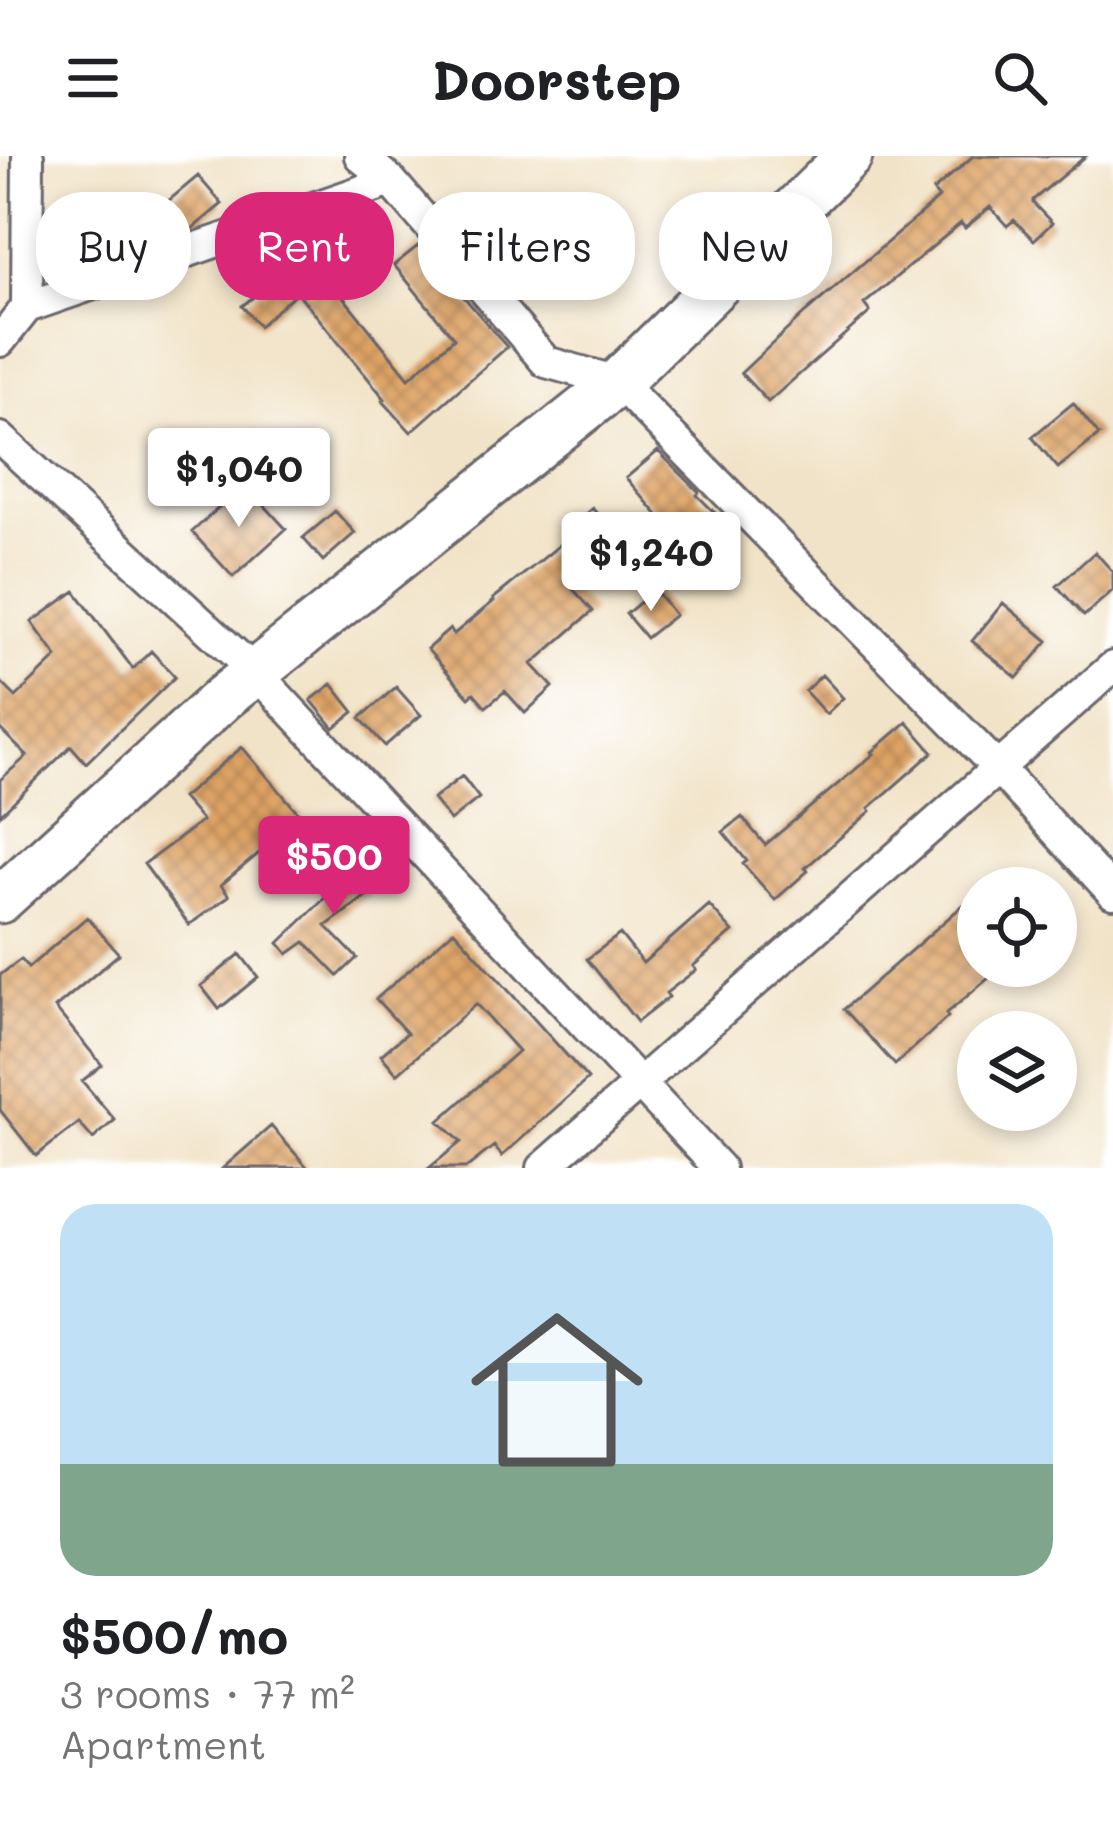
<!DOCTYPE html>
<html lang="en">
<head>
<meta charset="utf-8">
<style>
  :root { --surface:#fff; --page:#f2f2f2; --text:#202124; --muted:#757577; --accent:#db2777 }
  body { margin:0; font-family:Mali,sans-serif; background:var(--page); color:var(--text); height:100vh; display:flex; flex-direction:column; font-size:45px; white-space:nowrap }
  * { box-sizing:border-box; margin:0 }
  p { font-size:39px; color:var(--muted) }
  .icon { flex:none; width:66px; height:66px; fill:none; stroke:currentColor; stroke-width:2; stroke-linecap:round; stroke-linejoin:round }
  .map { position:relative; height:1012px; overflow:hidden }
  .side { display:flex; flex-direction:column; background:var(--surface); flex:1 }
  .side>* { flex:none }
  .top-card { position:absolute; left:36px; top:36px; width:1041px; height:108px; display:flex; gap:24px }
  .tools { position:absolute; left:957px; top:711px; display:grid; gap:24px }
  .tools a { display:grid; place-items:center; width:120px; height:120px; border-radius:50%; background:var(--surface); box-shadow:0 6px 18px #0003; font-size:60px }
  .price { position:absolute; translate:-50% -102px; padding:0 27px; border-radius:12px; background:#fff; color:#222; font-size:39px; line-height:78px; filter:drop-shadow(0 3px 6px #0008) }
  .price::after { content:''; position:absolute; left:50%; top:72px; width:36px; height:27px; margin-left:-18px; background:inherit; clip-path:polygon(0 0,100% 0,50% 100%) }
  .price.active { background:var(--accent); color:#fff }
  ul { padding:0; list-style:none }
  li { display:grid; align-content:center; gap:24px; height:636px; padding:0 60px }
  li span { display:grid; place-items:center; height:372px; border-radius:36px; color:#555 }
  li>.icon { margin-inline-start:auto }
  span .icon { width:216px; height:216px; fill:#fffc; stroke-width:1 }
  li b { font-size:51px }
  .pill { padding:0 42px; border-radius:48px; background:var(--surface); box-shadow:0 6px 18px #0003; font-size:42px; line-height:108px }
  .pill.active { background:var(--accent); color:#fff }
  header { display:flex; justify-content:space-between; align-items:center; height:156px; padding:0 60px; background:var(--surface); font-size:54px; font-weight:700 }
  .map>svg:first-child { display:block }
  .building { fill:url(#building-cross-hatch) }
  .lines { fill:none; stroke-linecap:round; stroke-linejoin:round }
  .street-casing { stroke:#6a666c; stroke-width:36 }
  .secondary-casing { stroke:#6a666c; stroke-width:51 }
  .street { stroke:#fff; stroke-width:30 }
  .secondary { stroke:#fff; stroke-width:45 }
</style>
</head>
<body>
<header><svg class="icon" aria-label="menu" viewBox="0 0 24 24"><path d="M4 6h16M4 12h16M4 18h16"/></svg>Doorstep<svg class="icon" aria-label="search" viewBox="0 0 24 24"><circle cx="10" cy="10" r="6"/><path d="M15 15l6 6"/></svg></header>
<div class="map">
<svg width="1113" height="1012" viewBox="0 0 1113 1012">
  <defs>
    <pattern id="building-cross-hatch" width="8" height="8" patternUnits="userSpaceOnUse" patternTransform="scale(3)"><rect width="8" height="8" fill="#dea364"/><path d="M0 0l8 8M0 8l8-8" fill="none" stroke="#b48454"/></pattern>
  </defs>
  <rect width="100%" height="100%" fill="#fff"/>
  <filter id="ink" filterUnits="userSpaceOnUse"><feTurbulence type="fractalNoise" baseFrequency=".00833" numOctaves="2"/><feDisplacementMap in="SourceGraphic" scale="24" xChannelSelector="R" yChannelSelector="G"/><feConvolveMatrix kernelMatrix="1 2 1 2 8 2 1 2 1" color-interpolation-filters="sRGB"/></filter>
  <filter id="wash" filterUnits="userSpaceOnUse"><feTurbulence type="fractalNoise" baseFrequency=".004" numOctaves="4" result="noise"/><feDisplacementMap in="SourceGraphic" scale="48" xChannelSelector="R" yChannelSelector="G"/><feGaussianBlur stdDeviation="2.7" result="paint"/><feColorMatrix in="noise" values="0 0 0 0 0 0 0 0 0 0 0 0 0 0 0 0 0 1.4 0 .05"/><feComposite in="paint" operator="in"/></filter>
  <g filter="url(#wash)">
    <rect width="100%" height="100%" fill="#f1e3c7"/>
    <g id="blocks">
      <!-- building -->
      <path class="building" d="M973,0H1086L1033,44V47L1052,67L1034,84L1014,64L1007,70L990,51L965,72L961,67L864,148L870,156L768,246L741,217L805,157L939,42L933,35Z
        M198,20L222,48L192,73L159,85L143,66Z
        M372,52L387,69L326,120L409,222L454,182L394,109L419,89L507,191L411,276L383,245L385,243L297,136L259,170L242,150L357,57Z
        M1073,247L1099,279L1058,312L1032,281Z
        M658,295L699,336L697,339L719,361L694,385L671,361L664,366L626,322Z
        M245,328L286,373L233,421L192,376Z
        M592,352L624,386L573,433L593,455L532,508L553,531L525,557L505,535L486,551L474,537L469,541L427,493L450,473L454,478L494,445L493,443L566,384L562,379Z
        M335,355L355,377L323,405L303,382Z
        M1095,396L1113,416V434L1084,460L1057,430Z
        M655,434L675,459L646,482L626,458Z
        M75,435L133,513L151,495L175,521L86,607L71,590L0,659V624L27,600L0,573V525L16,541L57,501L32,466Z
        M1003,447L1048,485L1017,522L972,485Z
        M822,519L843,542L826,558L805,535Z
        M332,528L354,556L334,572L311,544Z
        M396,531L421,559L385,590L360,562Z
        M907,566L933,596L869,652L871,655L805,712L808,715L775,744L743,708L747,705L723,676L742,661L765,689L874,598L872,596Z
        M242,591L302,661L221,729L229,740L189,769L144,708L202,665L182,642Z
        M462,620L479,642L450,665L433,643Z
        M365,703L384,727L326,770L357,802L338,820L305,786L288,798L279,787L326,741L322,736Z
        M978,736V810H1003L946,858L948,861L895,909L844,853Z
        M709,749L733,776L693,810L696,814L666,837L669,841L637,866L587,803L620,778L643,807Z
        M87,761L119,798L55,852L102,909L82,925L115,964L93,983L79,967L36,1000L0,954V819L21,803L28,812Z
        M454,774L588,923L502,1000L494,990L466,1012H429L461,986L439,965L518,895L476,848L397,918L381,899L407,877L376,843Z
        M240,798L258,821L219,853L201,830Z
        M271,970L308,1012H223Z"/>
    </g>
  </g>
  <g filter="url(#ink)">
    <use href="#blocks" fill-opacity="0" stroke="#6a666c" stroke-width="3"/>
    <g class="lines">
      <defs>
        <path id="street" d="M360,0L391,25L546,206L618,226L998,612L1113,737
          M27,151L28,0
          M0,185L27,151L391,25
          M0,282L255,516L719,1012
          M543,1012L1113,511"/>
        <path id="secondary" d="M0,744L223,542L618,226L849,0"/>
      </defs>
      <!-- street casing -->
      <use href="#street" class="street-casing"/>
      <!-- secondary casing -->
      <use href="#secondary" class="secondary-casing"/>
      <!-- street -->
      <use href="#street" class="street"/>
      <!-- secondary -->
      <use href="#secondary" class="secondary"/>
    </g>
  </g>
</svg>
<div class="tools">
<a><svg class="icon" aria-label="locate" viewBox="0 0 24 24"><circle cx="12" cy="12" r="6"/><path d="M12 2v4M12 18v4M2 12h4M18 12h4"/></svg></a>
<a><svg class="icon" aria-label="layers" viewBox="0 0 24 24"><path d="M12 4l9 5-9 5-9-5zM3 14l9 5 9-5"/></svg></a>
</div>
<b class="price" style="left:239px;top:374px">$1,040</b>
<b class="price" style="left:651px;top:458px">$1,240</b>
<b class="price active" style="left:334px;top:762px">$500</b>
<div class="top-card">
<a class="pill">Buy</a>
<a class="pill active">Rent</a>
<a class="pill">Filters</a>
<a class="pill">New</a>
</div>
</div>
<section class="side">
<ul>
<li><span style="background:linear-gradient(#bfe0f5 70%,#7fa58c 0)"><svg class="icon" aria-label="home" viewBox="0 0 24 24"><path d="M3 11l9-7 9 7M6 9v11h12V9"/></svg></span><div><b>$500/mo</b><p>3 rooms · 77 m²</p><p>Apartment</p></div></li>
</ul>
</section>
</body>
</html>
